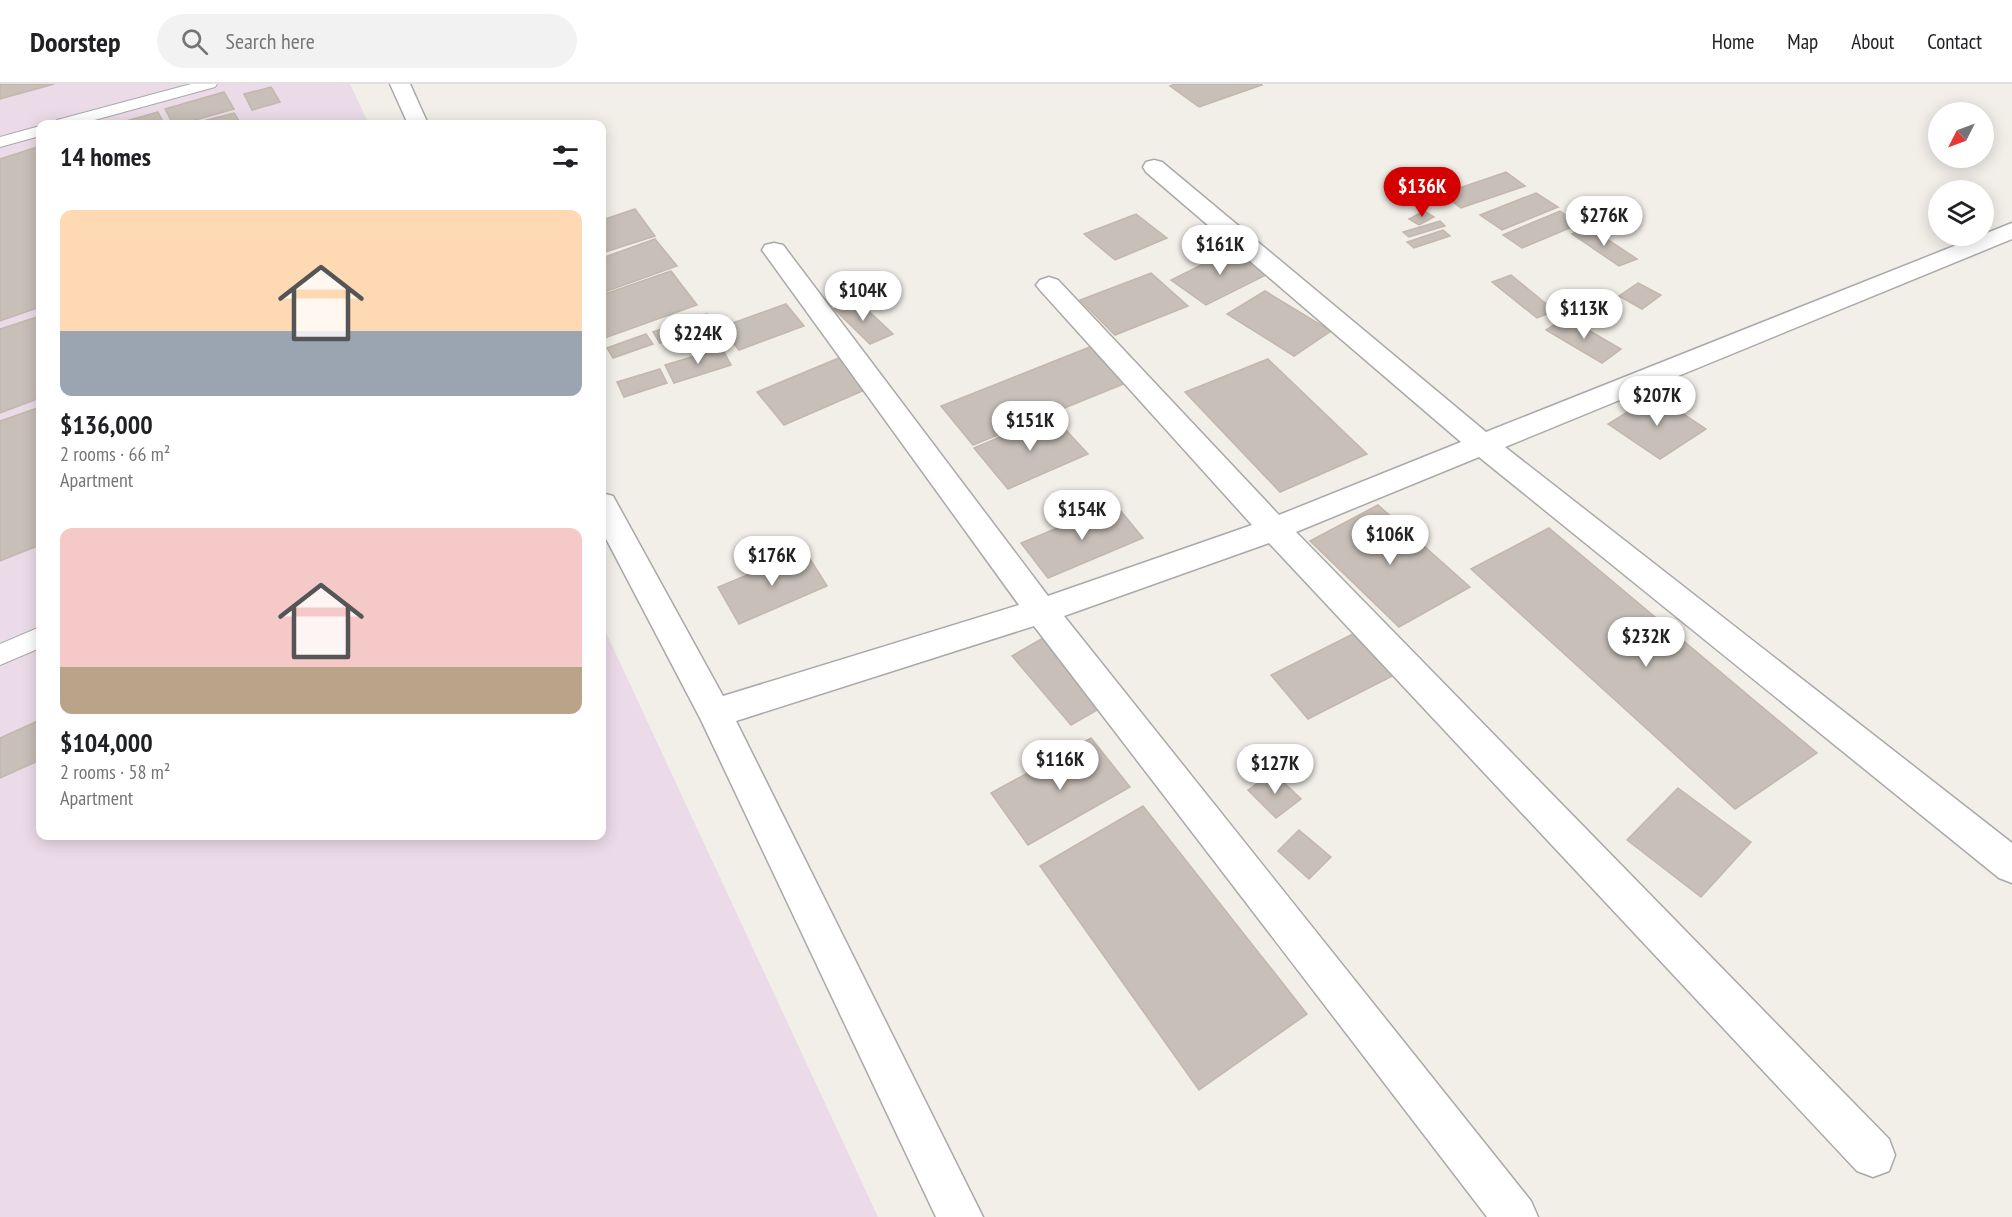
<!DOCTYPE html>
<html lang="en">
<head>
<meta charset="utf-8">
<style>
  :root { --surface:#fff; --page:#f2f2f2; --text:#202124; --muted:#757577; --line:#e0e0e0; --accent:#d40000 }
  body { margin:0; font-family:"PT Sans Narrow",sans-serif; background:var(--page); color:var(--text); height:100vh; display:flex; flex-direction:column; font-size:22px; white-space:nowrap }
  * { box-sizing:border-box; margin:0 }
  p { font-size:20px; color:var(--muted) }
  .icon { flex:none; width:33px; height:33px; fill:none; stroke:currentColor; stroke-width:2; stroke-linecap:round; stroke-linejoin:round }
  .map { position:relative; flex:1; overflow:hidden }
  .sheet { position:absolute; left:36px; top:36px; width:570px; height:720px; display:flex; flex-direction:column; background:var(--surface); border-radius:12px; box-shadow:0 3px 15px #0003 }
  .sheet>* { flex:none }
  .needle { width:39px; rotate:228deg }
  .controls { position:absolute; left:1928px; top:18px; display:grid; gap:12px }
  .controls a { display:grid; place-items:center; width:66px; height:66px; border-radius:50%; background:var(--surface); box-shadow:0 3px 15px #0003; font-size:30px }
  .price { position:absolute; translate:-50% -51px; padding:0 14px; border-radius:21px; background:#fff; color:#222; font-size:20px; line-height:39px; filter:drop-shadow(0 2px 3px #0008) }
  .price::after { content:''; position:absolute; left:50%; top:36px; width:18px; height:14px; margin-left:-9px; background:inherit; clip-path:polygon(0 0,100% 0,50% 100%) }
  .price.on { background:var(--accent); color:#fff }
  ul { padding:0; list-style:none }
  li { display:grid; align-content:center; gap:12px; height:318px; padding:0 24px }
  li span { display:grid; place-items:center; height:186px; border-radius:12px; color:#555 }
  li>.icon { margin-inline-start:auto }
  span .icon { width:108px; height:108px; fill:#fffc; stroke-width:1 }
  li b { font-size:26px }
  h2 { display:flex; justify-content:space-between; align-items:center; height:72px; padding:0 24px; font-size:26px }
  header { display:flex; align-items:center; gap:36px; box-sizing:border-box; height:84px; padding:0 30px; background:var(--surface); border-bottom:2px solid var(--line) }
  header strong { font-size:28px }
  nav { display:flex; gap:33px; margin-inline-start:auto; font-size:21px }
  .search { width:420px; height:54px; background:var(--page); display:flex; align-items:center; gap:15px; box-sizing:border-box; padding:0 21px; border-radius:33px; color:var(--muted); font-size:22px }
  .map>svg:first-child { display:block }
  .industrial { fill:#ebdbe8 }
  .building { fill:#c7bfb8; stroke:#c4b6ab; stroke-width:1.5 }
  .lines { fill:none; stroke-linecap:round; stroke-linejoin:round }
  .lane-casing { stroke:#a9a9a9; stroke-width:2 }
  .street-casing { stroke:#a9a9a9; stroke-width:3 }
  .lane { fill:#fff; fill-rule:evenodd }
  .street { fill:#fff; fill-rule:evenodd }
</style>
</head>
<body>
<header>
<strong>Doorstep</strong>
<div class="search"><svg class="icon" aria-label="search" viewBox="0 0 24 24"><circle cx="10" cy="10" r="6"/><path d="M15 15l6 6"/></svg>Search here</div>
<nav><a>Home</a><a>Map</a><a>About</a><a>Contact</a></nav>
</header>
<div class="map">
<svg width="2012" height="1133" viewBox="0 0 2012 1133">
  <rect width="100%" height="100%" fill="#f2efe9"/>
  <!-- industrial -->
  <path class="industrial" d="M0,0H350L369,40H40V752H602V540L878,1133H0Z"/>
  <!-- building -->
  <path class="building" d="M0,0H54L0,15Z
    M1175,0H1261L1262,1L1199,23L1170,2Z
    M271,3L280,18L252,26L244,10Z
    M224,8L234,25L181,40H173L165,25Z
    M158,28L164,40H116Z
    M234,29L241,40H192Z
    M40,62V223L0,237V75Z
    M1506,88L1525,102L1461,124L1442,110Z
    M1536,109L1558,123L1502,146L1480,131Z
    M635,125L655,152L602,169V136Z
    M1424,127L1434,133L1419,141L1409,135Z
    M1560,127L1579,140L1522,164L1503,151Z
    M1136,130L1167,154L1115,176L1084,150Z
    M1440,137L1445,142L1409,153L1403,148Z
    M1589,143L1637,175L1619,182L1572,150Z
    M1443,146L1450,152L1414,164L1407,158Z
    M655,155L677,182L602,209V174Z
    M1235,164L1270,189L1206,221L1171,196Z
    M671,187L697,221L602,255V211Z
    M1151,189L1188,222L1115,251L1080,216Z
    M1511,191L1555,227L1537,234L1492,198Z
    M1638,199L1661,211L1642,225L1619,212Z
    M1265,207L1331,247L1294,272L1227,230Z
    M856,215L893,250L870,260L834,225Z
    M786,220L804,242L739,266L721,243Z
    M707,230L714,241L660,259L653,248Z
    M40,232V314L0,329V245Z
    M1566,233L1621,265L1602,279L1546,246Z
    M646,250L653,260L613,274L607,264Z
    M1095,261L1131,297L973,361L941,322Z
    M722,264L731,281L674,299L665,281Z
    M839,274L867,305L784,341L757,308Z
    M1268,275L1367,370L1280,408L1185,308Z
    M660,285L667,299L624,313L617,298Z
    M1655,311L1706,345L1660,375L1608,340Z
    M40,323V461L0,477V337Z
    M1052,331L1088,370L1008,405L974,364Z
    M1115,420L1143,454L1048,494L1021,459Z
    M1378,421L1470,503L1399,543L1310,457Z
    M1549,444L1817,669L1735,725L1471,485Z
    M805,467L827,502L739,540L718,503Z
    M1363,545L1402,587L1308,635L1271,591Z
    M1043,554L1104,622L1071,641L1012,572Z
    M40,636V676L0,694V654Z
    M1091,654L1130,703L1028,761L991,709Z
    M1273,688L1301,715L1276,734L1248,706Z
    M1678,704L1751,758L1701,813L1627,756Z
    M1143,722L1307,930L1199,1006L1040,782Z
    M1299,746L1331,773L1309,795L1278,767Z"/>
  <g class="lines">
    <defs>
      <path id="lane" d="M191,0H217L215,3L80,40H55L57,36Z
        M40,42V52L0,63V53Z
        M40,543V564L0,581V560Z"/>
      <path id="street" d="M390,0H410L428,40H408Z
        M1154,76L1162,78L1486,348L2012,139V155L1505,363L2012,759V799L1999,794L1479,373L1296,448L1889,1055L1895,1071L1889,1087L1873,1093L1857,1087L1269,459L1064,532L1531,1117L1538,1133H1487L1034,542L736,637L983,1133H936L701,636L602,447V409L613,412L723,612L1019,521L762,166L765,161L774,159L783,161L1048,512L1252,441L1040,206L1036,201L1040,196L1049,193L1058,196L1279,431L1461,358L1146,88L1143,83L1146,78Z"/>
    </defs>
    <!-- lane casing -->
    <use href="#lane" class="lane-casing"/>
    <!-- street casing -->
    <use href="#street" class="street-casing"/>
    <!-- lane -->
    <use href="#lane" class="lane"/>
    <!-- street -->
    <use href="#street" class="street"/>
  </g>
</svg>
<div class="controls">
<a><svg class="needle" viewBox="-14 -14 28 28"><path d="M0-13l5 13h-10z" fill="#e53935"/><path d="M0 13l5-13h-10z" fill="#757577"/></svg></a>
<a><svg class="icon" aria-label="layers" viewBox="0 0 24 24"><path d="M12 4l9 5-9 5-9-5zM3 14l9 5 9-5"/></svg></a>
</div>
<b class="price on" style="left:1422px;top:134px">$136K</b>
<b class="price" style="left:1604px;top:163px">$276K</b>
<b class="price" style="left:1220px;top:192px">$161K</b>
<b class="price" style="left:863px;top:238px">$104K</b>
<b class="price" style="left:1584px;top:256px">$113K</b>
<b class="price" style="left:698px;top:281px">$224K</b>
<b class="price" style="left:1657px;top:343px">$207K</b>
<b class="price" style="left:1030px;top:368px">$151K</b>
<b class="price" style="left:1082px;top:457px">$154K</b>
<b class="price" style="left:1390px;top:482px">$106K</b>
<b class="price" style="left:772px;top:503px">$176K</b>
<b class="price" style="left:1646px;top:584px">$232K</b>
<b class="price" style="left:1060px;top:707px">$116K</b>
<b class="price" style="left:1275px;top:711px">$127K</b>
<section class="sheet">
<h2>14 homes<svg class="icon" aria-label="filters" viewBox="0 0 24 24"><path d="M4 7h16M4 17h16"/><circle cx="9" cy="7" r="2"/><circle cx="15" cy="17" r="2"/></svg></h2>
<ul>
<li><span style="background:linear-gradient(#ffd9b3 65%,#9aa5b1 0)"><svg class="icon" aria-label="home" viewBox="0 0 24 24"><path d="M3 11l9-7 9 7M6 9v11h12V9"/></svg></span><div><b>$136,000</b><p>2 rooms · 66 m²</p><p>Apartment</p></div></li>
<li><span style="background:linear-gradient(#f6c9c9 75%,#b9a48a 0)"><svg class="icon" aria-label="home" viewBox="0 0 24 24"><path d="M3 11l9-7 9 7M6 9v11h12V9"/></svg></span><div><b>$104,000</b><p>2 rooms · 58 m²</p><p>Apartment</p></div></li>
</ul>
</section>
</div>
</body>
</html>
